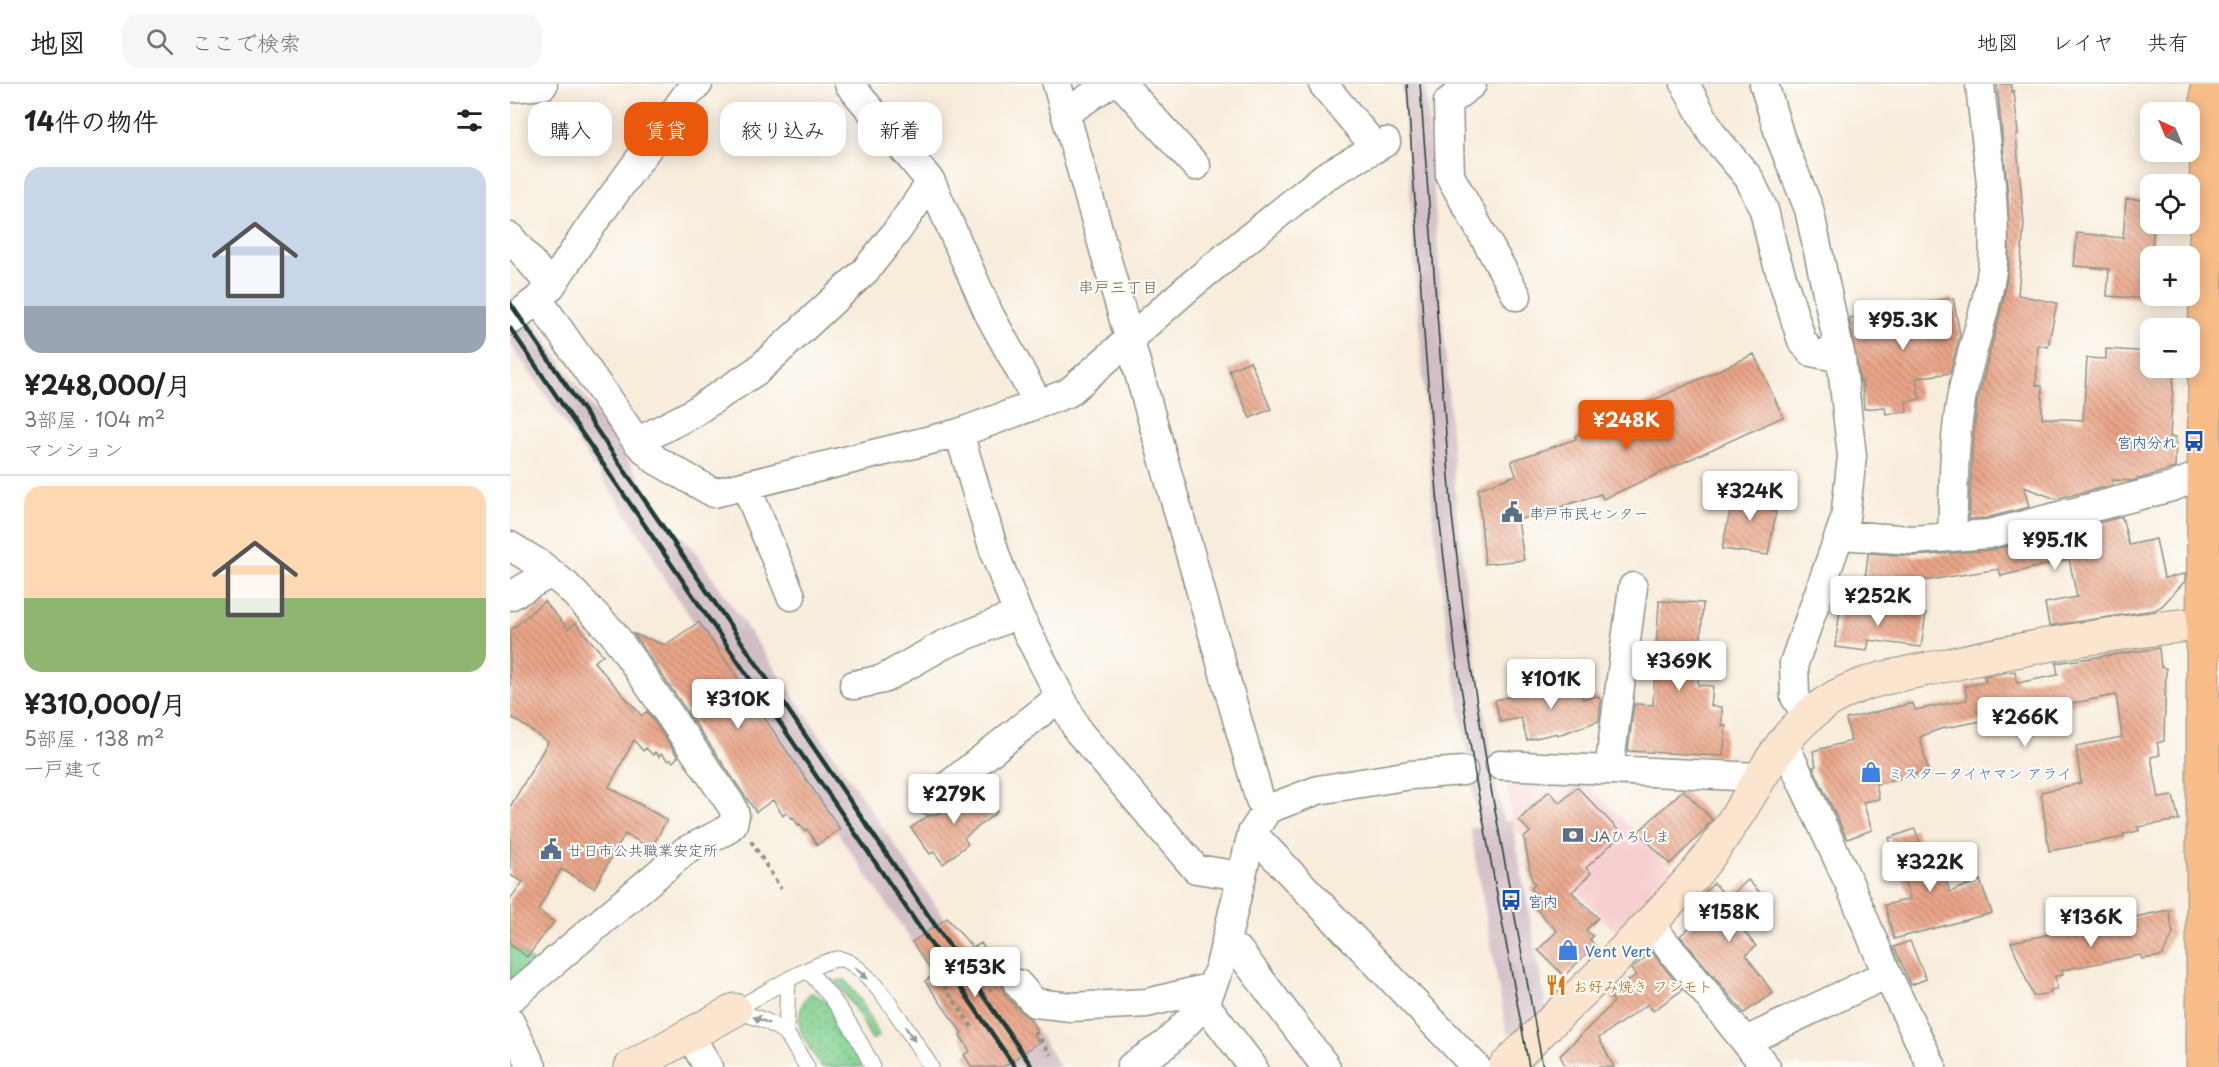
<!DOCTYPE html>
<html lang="ja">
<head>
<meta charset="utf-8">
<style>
  :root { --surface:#fff; --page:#f6f6f6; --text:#222; --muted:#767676; --line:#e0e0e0; --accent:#ea580c }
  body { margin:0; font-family:"Playpen Sans","Klee One",sans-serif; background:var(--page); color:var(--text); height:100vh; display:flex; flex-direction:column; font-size:22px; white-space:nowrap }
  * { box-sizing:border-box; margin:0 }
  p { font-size:20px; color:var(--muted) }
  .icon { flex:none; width:33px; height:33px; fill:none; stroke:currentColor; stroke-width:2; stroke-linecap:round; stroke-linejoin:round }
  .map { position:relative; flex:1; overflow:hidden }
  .drawer { display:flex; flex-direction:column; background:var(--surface); width:510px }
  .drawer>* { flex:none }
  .top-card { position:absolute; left:18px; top:18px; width:570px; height:54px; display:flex; gap:12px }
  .needle { width:39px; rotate:316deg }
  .fabs { position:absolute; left:1630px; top:18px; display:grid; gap:12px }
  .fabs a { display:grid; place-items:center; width:60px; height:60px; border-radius:12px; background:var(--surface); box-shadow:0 3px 15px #0003; font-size:30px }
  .price { position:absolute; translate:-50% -51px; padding:0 14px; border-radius:6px; background:#fff; color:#222; font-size:20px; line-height:39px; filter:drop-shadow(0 2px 3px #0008) }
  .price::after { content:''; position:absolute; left:50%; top:36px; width:18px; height:14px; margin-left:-9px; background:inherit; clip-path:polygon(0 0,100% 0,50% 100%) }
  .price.on { background:var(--accent); color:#fff }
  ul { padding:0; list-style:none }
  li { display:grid; align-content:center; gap:12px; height:318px; padding:0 24px }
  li+li { border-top:2px solid var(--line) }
  li span { display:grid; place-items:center; height:186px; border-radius:18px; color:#555 }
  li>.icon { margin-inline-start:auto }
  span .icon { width:108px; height:108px; fill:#fffc; stroke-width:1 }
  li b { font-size:26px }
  h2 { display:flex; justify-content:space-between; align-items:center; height:72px; padding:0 24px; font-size:26px }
  .pill { padding:0 21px; border-radius:18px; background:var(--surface); box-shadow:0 3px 15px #0003; font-size:21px; line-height:54px }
  .pill.on { background:var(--accent); color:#fff }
  header { display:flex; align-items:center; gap:36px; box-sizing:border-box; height:84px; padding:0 30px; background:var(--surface); border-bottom:2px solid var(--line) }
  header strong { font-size:28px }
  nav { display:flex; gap:33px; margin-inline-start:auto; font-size:21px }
  .search { width:420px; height:54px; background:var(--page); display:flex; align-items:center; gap:15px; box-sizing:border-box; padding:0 21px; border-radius:18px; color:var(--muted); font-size:22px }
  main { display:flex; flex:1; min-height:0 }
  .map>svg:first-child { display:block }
  .built { fill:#f7cfd0 }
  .railway { fill:#d2bdc5 }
  .park { fill:#81d192; stroke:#508763; stroke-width:1.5 }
  .garden { fill:url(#garden-dots); stroke:#508763; stroke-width:1.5 }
  .building { fill:url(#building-back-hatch) }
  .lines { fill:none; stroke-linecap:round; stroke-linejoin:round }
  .lane-casing { stroke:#8c9488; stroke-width:17 }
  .street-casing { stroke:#8c9488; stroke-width:31 }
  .secondary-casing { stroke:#8c9488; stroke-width:35 }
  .highway-casing { stroke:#8c9488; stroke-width:35 }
  .path { stroke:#8c9488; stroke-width:4; stroke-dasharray:4.5 4.5; stroke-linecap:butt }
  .lane { stroke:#fff; stroke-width:15 }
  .street { stroke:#fff; stroke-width:28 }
  .secondary { stroke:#fce5cf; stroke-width:33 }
  .highway { stroke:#f8bd88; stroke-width:33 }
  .tram { stroke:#1f3d34; stroke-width:1.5 }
  .rail { stroke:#1f3d34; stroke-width:4.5 }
  .oneway { fill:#8f9e9a }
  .labels { text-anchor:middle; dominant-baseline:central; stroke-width:4.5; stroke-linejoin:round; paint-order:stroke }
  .transit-label { font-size:15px; fill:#164399; stroke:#fdfcf7; text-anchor:end }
  .service-label { font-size:15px; fill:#4e5e75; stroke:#fdfcf7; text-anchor:start }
  .shop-label { font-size:15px; fill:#366cbe; stroke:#fdfcf7; text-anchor:start }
  .food-label { font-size:15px; fill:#c56008; stroke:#fdfcf7; text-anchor:start }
  .neighbourhood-label { font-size:16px; fill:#666151; stroke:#fdfcf7 }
</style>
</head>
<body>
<header>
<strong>地図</strong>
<div class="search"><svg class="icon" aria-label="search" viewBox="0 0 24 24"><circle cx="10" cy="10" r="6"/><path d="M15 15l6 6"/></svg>ここで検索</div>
<nav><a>地図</a><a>レイヤ</a><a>共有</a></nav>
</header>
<main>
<section class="drawer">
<h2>14件の物件<svg class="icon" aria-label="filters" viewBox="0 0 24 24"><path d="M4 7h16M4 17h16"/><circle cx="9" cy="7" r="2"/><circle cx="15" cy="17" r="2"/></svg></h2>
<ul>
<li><span style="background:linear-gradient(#c9d6e8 75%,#9aa5b1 0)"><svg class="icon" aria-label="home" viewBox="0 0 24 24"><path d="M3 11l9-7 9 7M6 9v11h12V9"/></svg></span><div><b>¥248,000/月</b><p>3部屋 · 104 m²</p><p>マンション</p></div></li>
<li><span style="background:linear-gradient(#ffd9b3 60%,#8fb573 0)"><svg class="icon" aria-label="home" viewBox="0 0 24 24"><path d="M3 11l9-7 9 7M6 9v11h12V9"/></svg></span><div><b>¥310,000/月</b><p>5部屋 · 138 m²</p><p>一戸建て</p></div></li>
</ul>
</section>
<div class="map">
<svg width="1709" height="983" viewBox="0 0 1709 983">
  <defs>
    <pattern id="garden-dots" width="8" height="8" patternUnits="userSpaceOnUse" patternTransform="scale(1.5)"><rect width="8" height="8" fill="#81d192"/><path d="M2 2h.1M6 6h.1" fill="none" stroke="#69ab78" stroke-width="1.8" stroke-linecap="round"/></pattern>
    <pattern id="building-back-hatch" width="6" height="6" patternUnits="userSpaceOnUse" patternTransform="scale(1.5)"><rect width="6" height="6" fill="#eaa588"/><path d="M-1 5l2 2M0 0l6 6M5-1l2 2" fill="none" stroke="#bd8870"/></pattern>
  </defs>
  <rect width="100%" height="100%" fill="#fdfcf7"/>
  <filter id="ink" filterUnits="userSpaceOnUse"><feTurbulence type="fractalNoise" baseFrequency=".0167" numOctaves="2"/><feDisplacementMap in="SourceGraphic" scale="12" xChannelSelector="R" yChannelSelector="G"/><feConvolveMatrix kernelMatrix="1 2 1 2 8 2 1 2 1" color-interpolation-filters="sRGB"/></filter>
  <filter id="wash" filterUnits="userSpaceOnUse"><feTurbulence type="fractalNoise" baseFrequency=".008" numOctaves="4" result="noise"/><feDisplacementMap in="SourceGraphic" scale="24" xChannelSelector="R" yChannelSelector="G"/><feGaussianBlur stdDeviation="1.35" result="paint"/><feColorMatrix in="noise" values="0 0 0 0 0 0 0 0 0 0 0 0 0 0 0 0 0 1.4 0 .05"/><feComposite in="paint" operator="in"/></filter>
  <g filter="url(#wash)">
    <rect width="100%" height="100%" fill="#f8ecdb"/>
    <!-- built -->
    <path class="built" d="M995,690L1075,698L1168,791L1110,852L1002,740Z"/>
    <!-- railway -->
    <path class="railway" d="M892,0H916L947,431L964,563L993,737L1002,736L1037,928L1008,958L1006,948L997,950L960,744L969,742L940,566L923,434Z
      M22,236L165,446L182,463L435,835L437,834L462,864L471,859L514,922L515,928L550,983H462L460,967L415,897L423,891L418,881L149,487L140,465L0,259V252Z"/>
    <!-- park -->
    <path class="park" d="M0,861L24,879L0,898Z"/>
    <!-- garden -->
    <path class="garden" d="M335,896L351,917L369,952L362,956L348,929L326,897Z
      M301,909C326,916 342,957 353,979L351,983H312C306,973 292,955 290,944C288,932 292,915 301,909Z"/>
    <g id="blocks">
      <!-- building -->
      <path class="building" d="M1487,0H1501L1502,8L1504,7L1508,50H1506L1514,140L1508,211L1547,219L1538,263L1528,261L1526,301L1532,302V334L1573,336L1577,274L1596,275V265L1641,268V284H1664L1660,353H1666L1665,384L1621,397L1602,396L1603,401L1546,415L1514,403L1519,423L1476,434L1459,435L1462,368L1467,319L1493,217L1499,179L1498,111Z
        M1616,115L1641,116V140H1644L1638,215L1597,212L1599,185L1564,182L1567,149L1613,154Z
        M1443,214L1450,250L1440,289L1406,294L1410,315L1396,318L1397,328L1376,330L1375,323L1354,325L1352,297L1350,298L1339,234Z
        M1244,270L1273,333L1093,415L1091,410L1008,436L1014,476L975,480L968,405L1006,391L1001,377L1066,355L1065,352Z
        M740,277L761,325L740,334L719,286Z
        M1225,403L1266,410L1262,427L1266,428L1258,471L1212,465Z
        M1612,433L1619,461L1646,455L1654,494L1675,490V497L1652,522L1645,526L1539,542L1535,519L1567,513L1559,475L1491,492L1489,485L1354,506L1358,469L1404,472L1480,466L1528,455V458L1573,448L1571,443Z
        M34,517L58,545L65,539L93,571L84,578L132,632L137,627L168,673L163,678L160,675L158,677L151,670L149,673L145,668L143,671L136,664L133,667L124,656L99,703L157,736L141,764L115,750L84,804L51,785L28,826L44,838L17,873L0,860V815L13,798L0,791V723L38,658L0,632V547Z
        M1149,517L1193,519L1188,601L1203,602L1201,622L1212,623V642H1216L1213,672L1118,667L1124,620L1143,621Z
        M1331,518L1416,529L1411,563L1359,556L1357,567L1325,563Z
        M189,538L330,745L307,761L297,745L295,747L290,740L288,741L283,733L281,734L277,728L273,732L263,716L246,728L124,550L155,561Z
        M1649,564L1651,583L1656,584L1654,657L1647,659L1650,671L1641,673L1649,714L1663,712L1669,736L1628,743L1629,747L1613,750L1614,753L1539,767L1531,708L1571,699L1566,662L1612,653L1606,611L1430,645L1410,653L1418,687L1366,700L1369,715L1353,718L1362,746L1337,755L1303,683L1306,682L1303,667L1341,657L1336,635L1403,619L1405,626L1457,616L1455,602L1476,598L1474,592L1505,587L1507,599L1548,591L1546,579Z
        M1067,595L1073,615L1088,612L1091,617L1089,637L1048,651L1047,649L1017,656L1011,634L990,638L985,616L1034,605L1033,603Z
        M465,701L487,728L454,754L458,760L433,780L424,768L420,770L401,744L418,732L430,729Z
        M1067,703L1112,750L1076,784L1081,789L1062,808L1088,834L1076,846L1083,852L1080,856L1085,861L1054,892L1028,866L1047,847L1026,825L1030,821L1024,814L1027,811L1021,805L1025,800L1022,797L1014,754L1020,748L1009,736L1039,707L1050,719Z
        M1173,706L1202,735L1193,748L1160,780L1128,748Z
        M1405,745L1416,775L1427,771L1440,808L1470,796L1482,829L1384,855L1375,821L1400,815L1379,754Z
        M1238,796L1256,815L1236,833L1238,835L1230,843L1246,862L1236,871L1263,909L1234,929L1170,852L1194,830L1184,819L1204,799L1218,814Z
        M1659,826L1663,850L1652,872L1632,875L1630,871L1552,886L1553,891L1545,892L1547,905L1540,906L1541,909L1523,912L1501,858Z
        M437,834L463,864L471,859L494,893L492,903L495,911L513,930L519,934L527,946L523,949L529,958L493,983H462L454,971L460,967L450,951L452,949L415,897L424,891L402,858Z
        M1400,857L1416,895L1401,901L1384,863Z
        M1142,868L1172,906L1143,927L1138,920L1089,954L1104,983H1056L1050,972L1104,918L1099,910L1126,891L1121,885Z"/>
    </g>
  </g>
  <g filter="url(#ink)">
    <use href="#blocks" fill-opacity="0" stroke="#8c9488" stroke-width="1.5"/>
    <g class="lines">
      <defs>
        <path id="lane" d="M297,886C327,916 343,944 362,981L361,983
          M225,926C246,914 309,875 329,875C358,876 406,960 421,983
          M225,926L256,937L276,949L297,983
          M276,949L278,896"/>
        <path id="street" d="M339,0L421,98L479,230L528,319
          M547,0C616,238 681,478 750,716L758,725
          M612,0L686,82
          M813,0L866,64
          M962,0L938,18L940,92L1007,212
          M1175,0L1202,50L1239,94L1254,126L1263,165L1292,257L1301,268L1331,274
          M1254,0L1270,53L1299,125L1331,274L1342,372L1335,435L1284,579L1285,613L1297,632
          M0,4L33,1
          M556,29L599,0
          M0,153L41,202
          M28,215L127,358L146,376L204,409L449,349L558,309L680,202L814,93L876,58
          M0,237L28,215L41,202L78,146L177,10L188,0
          M449,349L486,473L508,530L568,647L686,785L732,792
          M127,358L181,330L248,286L355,187L387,147L421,98
          M236,402L281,512
          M1330,451L1403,456L1479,450L1662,403L1695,389L1709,388
          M1442,452C1444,407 1443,361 1451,316C1459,270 1478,225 1483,178C1487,123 1475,55 1470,0
          M0,462L31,481L57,502L103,549L222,722L225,731L223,740L215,747L175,767L0,915
          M0,512L41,489
          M344,601L373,595L433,561L508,530
          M1273,657L1339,799L1377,890L1422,983
          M990,681L1249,693
          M1099,686L1123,503
          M420,716L550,613
          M742,749L966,983
          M1139,839L1256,983
          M715,862L729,867L816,983
          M508,900L525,919L561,923L637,919L702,903
          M695,920L743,983
          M0,938L22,983
          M180,951L198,983
          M1236,957L1377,890
          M621,983L656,960L695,920L710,882L742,749L758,725L808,706L901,691L953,687"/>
        <path id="secondary" d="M121,983L225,926
          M995,983C1055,923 1121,863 1177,799C1198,776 1216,749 1233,722C1259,680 1274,647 1317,618C1351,595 1395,590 1433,582C1519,563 1606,547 1693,540"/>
        <path id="highway" d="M1693,983V540L1697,0"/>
      </defs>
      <!-- lane casing -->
      <use href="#lane" class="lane-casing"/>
      <!-- street casing -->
      <use href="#street" class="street-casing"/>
      <!-- secondary casing -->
      <use href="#secondary" class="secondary-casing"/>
      <!-- highway casing -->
      <use href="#highway" class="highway-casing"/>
      <!-- path -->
      <path class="path" d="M241,757L271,805
        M465,883L481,907
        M434,902L462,943
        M525,947L541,971"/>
      <!-- lane -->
      <use href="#lane" class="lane"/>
      <!-- street -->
      <use href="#street" class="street"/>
      <!-- secondary -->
      <use href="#secondary" class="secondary"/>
      <!-- highway -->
      <use href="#highway" class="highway"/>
      <!-- tram -->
      <path class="tram" d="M897,0L915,263L929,433L945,565L966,697L1019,983
        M910,0L942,432L958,564L979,694L1033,983"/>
      <!-- rail -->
      <path class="rail" d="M0,219L522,983
        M0,244L505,983"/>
    </g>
    <!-- one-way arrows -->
    <defs><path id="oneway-solid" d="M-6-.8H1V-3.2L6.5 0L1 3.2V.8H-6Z" transform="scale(1.5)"/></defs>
    <g class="oneway">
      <use href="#oneway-solid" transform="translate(351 889) rotate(43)"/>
      <use href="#oneway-solid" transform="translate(251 936) rotate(-157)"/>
      <use href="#oneway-solid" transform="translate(400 950) rotate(57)"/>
    </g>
  </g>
  <!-- icons -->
  <defs>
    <symbol id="bus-bare" viewBox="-9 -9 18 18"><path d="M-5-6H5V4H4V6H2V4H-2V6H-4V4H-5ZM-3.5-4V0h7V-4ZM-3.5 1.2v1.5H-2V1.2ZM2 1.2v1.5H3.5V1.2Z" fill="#1a4fb4" stroke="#fdfcf7" stroke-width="2.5" paint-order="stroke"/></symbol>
    <symbol id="civic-bare" viewBox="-9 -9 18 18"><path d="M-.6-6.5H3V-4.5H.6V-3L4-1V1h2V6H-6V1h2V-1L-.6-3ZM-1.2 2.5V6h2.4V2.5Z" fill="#5c6f8a" stroke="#fdfcf7" stroke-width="2.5" paint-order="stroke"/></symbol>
    <symbol id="shop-bare" viewBox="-9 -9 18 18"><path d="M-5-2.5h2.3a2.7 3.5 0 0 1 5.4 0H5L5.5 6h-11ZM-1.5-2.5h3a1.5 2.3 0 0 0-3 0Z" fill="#3f7fe0" stroke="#fdfcf7" stroke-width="2.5" paint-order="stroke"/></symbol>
    <symbol id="bank-bare" viewBox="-9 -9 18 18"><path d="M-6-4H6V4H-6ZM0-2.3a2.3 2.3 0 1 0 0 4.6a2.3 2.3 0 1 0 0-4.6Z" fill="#5c6f8a" stroke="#fdfcf7" stroke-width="2.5" paint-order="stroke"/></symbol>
    <symbol id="restaurant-bare" viewBox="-9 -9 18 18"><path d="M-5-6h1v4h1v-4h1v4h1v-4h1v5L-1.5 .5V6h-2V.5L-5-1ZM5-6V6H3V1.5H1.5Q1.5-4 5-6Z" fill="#e8710a" stroke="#fdfcf7" stroke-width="2.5" paint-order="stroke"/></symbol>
  </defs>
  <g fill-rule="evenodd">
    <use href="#bus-bare" x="1669" y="342" width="30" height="30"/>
    <use href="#civic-bare" x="987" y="413" width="30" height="30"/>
    <use href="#shop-bare" x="1346" y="673" width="30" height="30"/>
    <use href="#bank-bare" x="1048" y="736" width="30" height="30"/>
    <use href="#civic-bare" x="26" y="750" width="30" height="30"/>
    <use href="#bus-bare" x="986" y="801" width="30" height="30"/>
    <use href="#shop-bare" x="1043" y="851" width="30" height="30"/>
    <use href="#restaurant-bare" x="1031" y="886" width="30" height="30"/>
  </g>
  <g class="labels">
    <!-- transit labels -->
    <g class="transit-label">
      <text x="1667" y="357">宮内分れ</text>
      <text x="1018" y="816" text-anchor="start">宮内</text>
    </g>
    <!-- service labels -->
    <g class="service-label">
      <text x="1019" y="428">串戸市民センター</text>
      <text x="1080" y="751">JAひろしま</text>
      <text x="58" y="765">廿日市公共職業安定所</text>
    </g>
    <!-- shop labels -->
    <g class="shop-label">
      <text x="1378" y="688">ミスタータイヤマン アライ</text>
      <text x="1075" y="866">Vent Vert</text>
    </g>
    <!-- food labels -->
    <g class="food-label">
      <text x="1063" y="901">お好み焼き フジモト</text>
    </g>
    <!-- neighbourhood labels -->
    <g class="neighbourhood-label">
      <text x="608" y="202">串戸三丁目</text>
    </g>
  </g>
</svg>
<div class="fabs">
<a><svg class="needle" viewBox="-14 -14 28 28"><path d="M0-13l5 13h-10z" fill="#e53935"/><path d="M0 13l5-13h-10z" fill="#767676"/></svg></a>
<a><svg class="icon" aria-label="locate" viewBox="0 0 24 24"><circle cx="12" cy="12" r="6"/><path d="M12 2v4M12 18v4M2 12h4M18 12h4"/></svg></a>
<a>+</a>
<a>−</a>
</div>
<b class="price" style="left:1393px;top:267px">¥95.3K</b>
<b class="price on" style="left:1116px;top:367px">¥248K</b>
<b class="price" style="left:1240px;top:438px">¥324K</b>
<b class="price" style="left:1545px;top:487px">¥95.1K</b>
<b class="price" style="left:1368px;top:543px">¥252K</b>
<b class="price" style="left:1169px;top:608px">¥369K</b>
<b class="price" style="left:1041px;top:626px">¥101K</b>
<b class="price" style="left:228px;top:646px">¥310K</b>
<b class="price" style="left:1515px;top:664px">¥266K</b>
<b class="price" style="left:444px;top:741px">¥279K</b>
<b class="price" style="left:1420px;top:809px">¥322K</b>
<b class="price" style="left:1219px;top:859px">¥158K</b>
<b class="price" style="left:1581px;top:864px">¥136K</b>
<b class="price" style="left:465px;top:914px">¥153K</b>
<div class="top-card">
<a class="pill">購入</a>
<a class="pill on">賃貸</a>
<a class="pill">絞り込み</a>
<a class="pill">新着</a>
</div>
</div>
</main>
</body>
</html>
